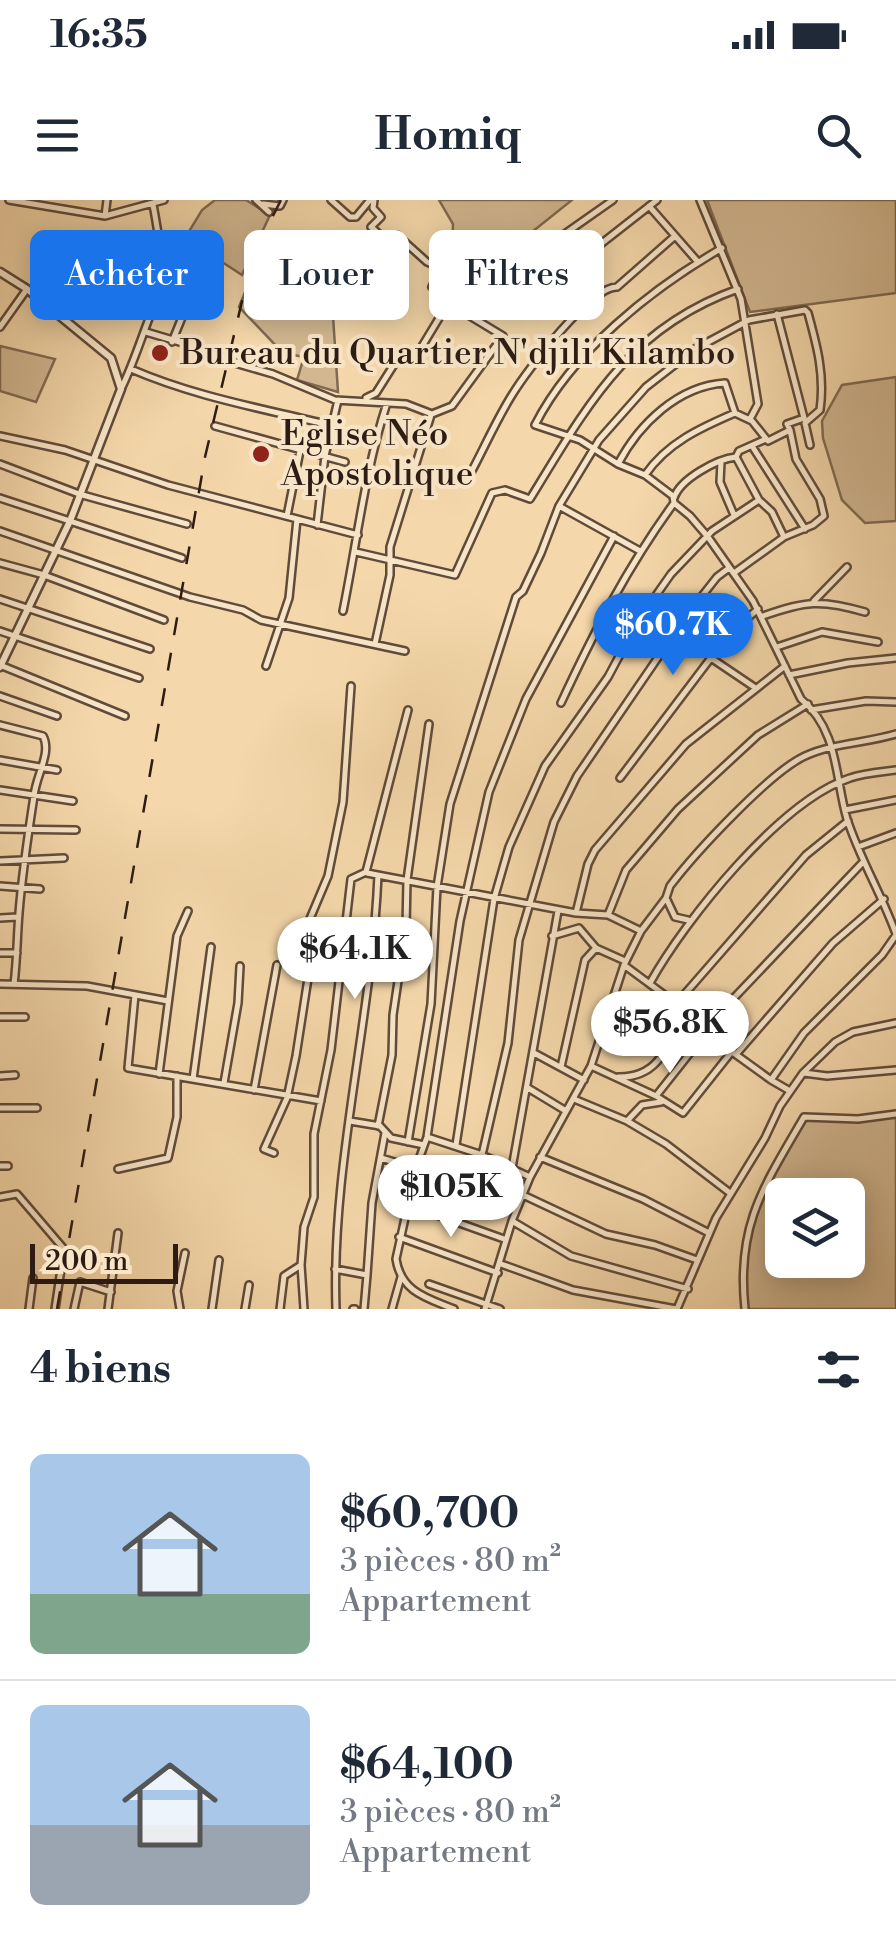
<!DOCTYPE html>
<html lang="fr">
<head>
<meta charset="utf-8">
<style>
  :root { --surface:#fff; --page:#f2f2f3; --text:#1f2937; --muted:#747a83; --line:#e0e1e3; --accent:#1a73e8 }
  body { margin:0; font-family:"Libre Bodoni",serif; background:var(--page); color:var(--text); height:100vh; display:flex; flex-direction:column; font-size:38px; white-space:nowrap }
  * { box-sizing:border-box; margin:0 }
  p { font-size:32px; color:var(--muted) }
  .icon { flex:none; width:55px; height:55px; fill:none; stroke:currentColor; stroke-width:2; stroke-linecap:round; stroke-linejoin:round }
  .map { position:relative; height:1109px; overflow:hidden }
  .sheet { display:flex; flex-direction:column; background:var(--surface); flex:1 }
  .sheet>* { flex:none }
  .guide { position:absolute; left:30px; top:30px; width:838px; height:90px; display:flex; gap:20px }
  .buttons { position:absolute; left:765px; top:978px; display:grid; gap:20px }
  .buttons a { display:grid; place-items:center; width:100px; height:100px; border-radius:15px; background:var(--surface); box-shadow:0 5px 25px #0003; font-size:50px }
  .scale { position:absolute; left:30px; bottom:25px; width:148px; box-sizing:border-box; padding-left:10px; border:5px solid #2e1c14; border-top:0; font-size:28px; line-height:35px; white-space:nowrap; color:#2e1c14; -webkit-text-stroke:8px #f8e5c8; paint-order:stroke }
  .price { position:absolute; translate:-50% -85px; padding:0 22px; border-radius:35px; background:#fff; color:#222; font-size:32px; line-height:65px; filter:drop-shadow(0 2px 5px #0008) }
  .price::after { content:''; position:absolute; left:50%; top:60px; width:30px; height:22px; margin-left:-15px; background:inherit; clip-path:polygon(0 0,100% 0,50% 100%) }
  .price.selected { background:var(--accent); color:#fff }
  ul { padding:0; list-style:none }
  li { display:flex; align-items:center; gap:30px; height:250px; padding:0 30px }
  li+li { border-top:2px solid var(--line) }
  li span { display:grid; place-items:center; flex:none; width:280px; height:200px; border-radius:15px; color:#555 }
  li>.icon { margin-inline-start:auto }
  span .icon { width:120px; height:120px; fill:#fffc; stroke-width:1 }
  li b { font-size:42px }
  h2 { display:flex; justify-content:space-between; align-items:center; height:120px; padding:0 30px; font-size:42px }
  .chip { padding:0 35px; border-radius:15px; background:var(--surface); box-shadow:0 5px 25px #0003; font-size:35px; line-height:90px }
  .chip.selected { background:var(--accent); color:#fff }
  .status { display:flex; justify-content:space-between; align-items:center; height:70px; padding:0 50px; background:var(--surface); direction:ltr }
  .status svg { height:28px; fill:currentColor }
  header { display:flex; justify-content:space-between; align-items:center; height:130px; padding:0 30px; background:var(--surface); font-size:45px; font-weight:700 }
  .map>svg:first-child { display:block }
  .green { fill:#d2b790; stroke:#806a52; stroke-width:2.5; fill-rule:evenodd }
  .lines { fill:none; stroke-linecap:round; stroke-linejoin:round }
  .minor-casing { stroke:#604b3a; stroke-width:10 }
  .tertiary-casing { stroke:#604b3a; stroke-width:11 }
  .minor { stroke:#f8e5c8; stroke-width:5 }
  .tertiary { stroke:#f8e5c8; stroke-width:6 }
  .rail { stroke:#2e1c14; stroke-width:2.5; stroke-dasharray:18 18; stroke-linecap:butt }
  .poi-dot { fill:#8f2418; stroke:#f8e5c8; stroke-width:4 }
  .labels { text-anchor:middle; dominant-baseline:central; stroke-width:8; stroke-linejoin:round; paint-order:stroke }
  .poi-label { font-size:35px; fill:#2e1c14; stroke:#f8e5c8; text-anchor:start }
</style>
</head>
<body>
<div class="status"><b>16:35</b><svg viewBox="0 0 49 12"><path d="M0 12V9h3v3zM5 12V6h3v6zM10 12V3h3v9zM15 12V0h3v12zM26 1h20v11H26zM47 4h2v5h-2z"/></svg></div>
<header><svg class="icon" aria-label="menu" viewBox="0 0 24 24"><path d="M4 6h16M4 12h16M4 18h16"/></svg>Homiq<svg class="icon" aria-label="search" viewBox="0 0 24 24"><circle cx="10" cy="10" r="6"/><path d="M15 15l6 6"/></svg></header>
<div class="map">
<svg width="896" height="1109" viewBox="0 0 896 1109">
  <rect width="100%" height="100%" fill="#f4d7aa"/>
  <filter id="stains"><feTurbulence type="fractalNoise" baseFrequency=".002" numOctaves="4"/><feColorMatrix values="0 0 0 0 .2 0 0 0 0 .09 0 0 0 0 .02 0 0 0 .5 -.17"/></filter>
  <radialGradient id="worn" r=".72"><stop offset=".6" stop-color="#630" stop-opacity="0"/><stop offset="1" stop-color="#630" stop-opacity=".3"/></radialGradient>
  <!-- green -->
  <path class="green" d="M215,0H246L270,15L242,75L185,38L202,10Z
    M439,0H572L517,44L487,63L489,57L464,67L452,61L453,24Z
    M707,0H896V93L750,112Z
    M315,54L347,67L333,116L338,192L297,180L304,157L283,153L239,107L260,55Z
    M0,146L55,159L36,202L0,191Z
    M896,177V321L865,323L842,300L823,238L822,221L842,185Z
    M896,915V1109H747C746,1091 743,1072 744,1054C748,1004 781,959 805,917ZM782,995H848V1060H782Z"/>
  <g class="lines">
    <defs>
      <path id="minor" d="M9,0L105,16L164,0
        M256,0L269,12
        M331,0L350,17H356L370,0
        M700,0L741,99L758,204L750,219
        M263,4L280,6L283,0
        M649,6L698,62
        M105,16L107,0
        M722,48C651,89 572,152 535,225L580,240L618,264L645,275L673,296L674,303L690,316L708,337L753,401L801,499C839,530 835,579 847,619C860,659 882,695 896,734
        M574,65L657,0
        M511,79L529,59L613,0
        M62,117L159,63L165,65
        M0,127L27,89
        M146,132L203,149
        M172,142L189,100
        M421,148L450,100
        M228,161L273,174L335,200L406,204L432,214L452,206L503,136L470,116L432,87L441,68L427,62L397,35L386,40L371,27L381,17L373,8L374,0
        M131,169C193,196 260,208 325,224L332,222
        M121,189C140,151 148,110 170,74C159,53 158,28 153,5
        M366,198L376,193L400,155
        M215,226L345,262
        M0,236L65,250L168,285L358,335
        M752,246L805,329
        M736,257L759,300L772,312L784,337
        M721,262L720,282L734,315
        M0,264L79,294L187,324
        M618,264C639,224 678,186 725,183L735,213
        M645,275C667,243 700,228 735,213L752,221L768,241L790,230L787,224L804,218L777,114
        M468,278C483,251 495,222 512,195C527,170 591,86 617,87L675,36
        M0,298L182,358
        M674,298C680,279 717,259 736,257L739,251L766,239
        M559,306L640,351
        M287,316L300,251
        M317,325L325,256L338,200
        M0,331L190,397L243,410L261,420L405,451
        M356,352L455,375L492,293L505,290L530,299C587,206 628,128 738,89
        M0,363L44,375L164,420
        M734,373L784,337L813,325L824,316L820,299L796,259L790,230
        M0,399L150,449
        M814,401L847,367
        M343,411C357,342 365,270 387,203
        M763,416C805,401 821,399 865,412
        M0,431L139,478
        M375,444L390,375V347L431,215
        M777,447L822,432L878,442
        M711,458L754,487
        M0,465L125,516
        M266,466L289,398L297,319
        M789,475L848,463L896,458
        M0,496L57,516
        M561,503C594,432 628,366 674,303
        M811,510L866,501L896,502
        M0,525L43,536C52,553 36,575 34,596C28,635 22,674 19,713C17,737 17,761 14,784
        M0,560L57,570
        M620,578L729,434L758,409
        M0,590L73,601
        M845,610L896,600
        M0,629L76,630
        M858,647L896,633
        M0,661L64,658
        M367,673L576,713L608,715L641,731
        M0,686L40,689
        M666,698L675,717L688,720
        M576,713L588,664L595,650L686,544L785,466
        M608,715L626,670L678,609L758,535L808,504
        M0,718L17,717
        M552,736L579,728L596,748L625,761
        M0,753H17
        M624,765L670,799L681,815L771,880L804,833L882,755L896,735
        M650,783C685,720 780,601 850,578C864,573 881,572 896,570
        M0,784L87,786L168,801
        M135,795L128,868L321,901
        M676,804L806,655L848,621
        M0,817H25
        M738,852L833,743L884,699
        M534,853L584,880
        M591,866L656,896L683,913L733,850
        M561,867L585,760L596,748
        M804,873L827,876L896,870
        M159,874L177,736L188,711
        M0,876L15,875
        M618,877C659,878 667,847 681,815
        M193,879L211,747
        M771,880L790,891
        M224,883L238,803L240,766
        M528,888L566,911
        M254,890L277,765
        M656,896L731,801L864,661
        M574,899L627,921L666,944L730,993
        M0,908H37
        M350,921L380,926L391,938L424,945
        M627,921L642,905L661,902
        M378,926L392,855L393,815L406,727L407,680L429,524
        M427,937L482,955L530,977
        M408,942L431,804L437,687L450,604L516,397L523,391L541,353L559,306L599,240L646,187L695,149L749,120L805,110L808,113C817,146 825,175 820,210L805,223L810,245
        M456,945L494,699L509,647L545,566L608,477L638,421L671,374L712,331L759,300
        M274,953L264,949L287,898L296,856L309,772V721L328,676L343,602L351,486
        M482,955L508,843L519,740L554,622L577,576L687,415L717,377L729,368
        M540,957L643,999L709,1033
        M381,958L448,978L517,1007
        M0,966H8
        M512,968L558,711
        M118,969L168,958L177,917V876
        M523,995L606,1034L655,1045L697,1060
        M0,997L17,994L64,1049L55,1109
        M409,1005L504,1039
        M512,1021L571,1056L688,1089
        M399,1037L498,1073
        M501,1064L573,1090L676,1109
        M335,1069L367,1075L372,1003L385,933
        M429,1084L500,1109
        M29,1109L33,1078
        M74,1109L80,1082L111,1092
        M108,1109L118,1033
        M180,1109L177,1091L185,1053
        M212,1109L219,1060
        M245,1109L249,1085
        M280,1109L284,1076L301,1065
        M304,1109L301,1065L304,1027L314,997V934L331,850L351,679L366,672L408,510
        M336,1109C331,963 372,820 378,675
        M353,1109H355
        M364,1109L367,1075
        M392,1109L401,1077
        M454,1109C427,1098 401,1092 396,1059L416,968L427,937L460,721L489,592L526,499L614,336
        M485,1109L512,1021L530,977L591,866L624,765L641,731L666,698L670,686C695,653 770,572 805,556C833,543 867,543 896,534
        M677,1109L716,1018L765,938L780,906L803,873L835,842L853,832L896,823
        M745,1109C736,1025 764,986 804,917L858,919L896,914"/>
      <path id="tertiary" d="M0,72L27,89L111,158L121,189L70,321L0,467"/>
    </defs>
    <!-- minor casing -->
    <use href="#minor" class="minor-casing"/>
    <!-- tertiary casing -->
    <use href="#tertiary" class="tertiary-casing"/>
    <!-- minor -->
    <use href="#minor" class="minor"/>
    <!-- tertiary -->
    <use href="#tertiary" class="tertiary"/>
    <!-- rail -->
    <path class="rail" d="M57,1109L205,257L253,55L281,0"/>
  </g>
  <!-- markers -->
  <g class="poi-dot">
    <circle cx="160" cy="153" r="10"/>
    <circle cx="261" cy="254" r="10"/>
  </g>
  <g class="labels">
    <!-- poi labels -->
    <g class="poi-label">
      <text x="180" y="153">Bureau du Quartier N'djili Kilambo</text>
      <text x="281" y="234">Eglise Néo<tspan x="281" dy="40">Apostolique</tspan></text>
    </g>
  </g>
  <rect width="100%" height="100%" filter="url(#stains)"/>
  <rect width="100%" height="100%" fill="url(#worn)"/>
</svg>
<div class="buttons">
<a><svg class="icon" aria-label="layers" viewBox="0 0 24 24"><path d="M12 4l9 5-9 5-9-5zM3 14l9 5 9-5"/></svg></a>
</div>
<div class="scale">200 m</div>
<b class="price selected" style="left:673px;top:478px">$60.7K</b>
<b class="price" style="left:355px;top:802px">$64.1K</b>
<b class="price" style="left:670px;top:876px">$56.8K</b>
<b class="price" style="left:451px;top:1040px">$105K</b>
<div class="guide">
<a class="chip selected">Acheter</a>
<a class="chip">Louer</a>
<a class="chip">Filtres</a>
</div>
</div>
<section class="sheet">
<h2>4 biens<svg class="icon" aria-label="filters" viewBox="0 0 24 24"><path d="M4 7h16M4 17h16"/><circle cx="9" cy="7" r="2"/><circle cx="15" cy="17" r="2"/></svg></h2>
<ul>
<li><span style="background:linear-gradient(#a9c7e8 70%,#7fa58c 0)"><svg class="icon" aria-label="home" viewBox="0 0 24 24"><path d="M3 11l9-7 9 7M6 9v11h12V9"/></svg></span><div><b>$60,700</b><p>3 pièces · 80 m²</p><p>Appartement</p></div></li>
<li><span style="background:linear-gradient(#a9c7e8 60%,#9aa5b1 0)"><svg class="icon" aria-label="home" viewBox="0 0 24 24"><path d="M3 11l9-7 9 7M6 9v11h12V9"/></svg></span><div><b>$64,100</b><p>3 pièces · 80 m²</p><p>Appartement</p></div></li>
</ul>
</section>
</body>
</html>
